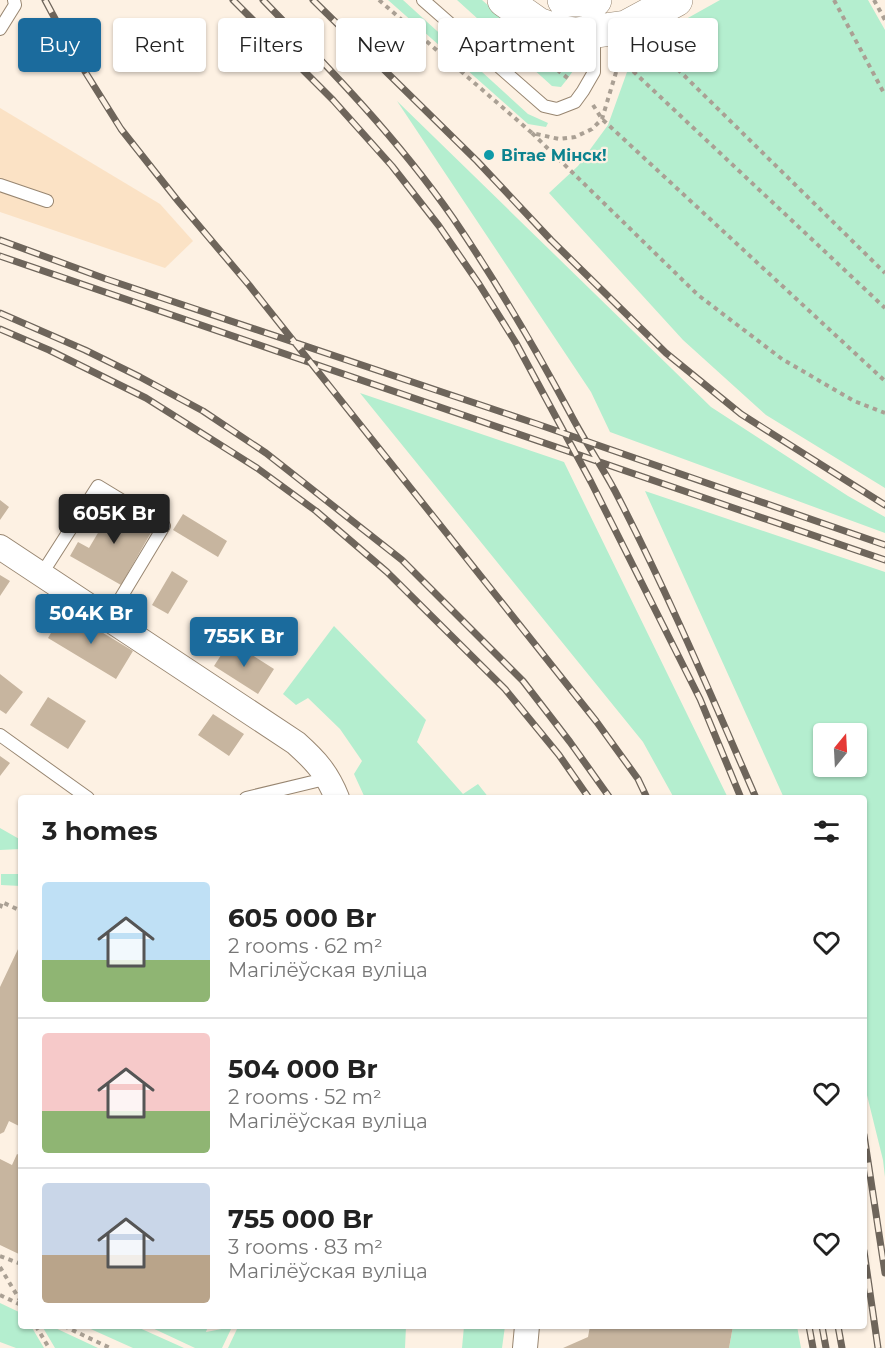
<!DOCTYPE html>
<html lang="en">
<head>
<meta charset="utf-8">
<style>
  :root { --surface:#fff; --page:#f6f6f6; --text:#222; --muted:#767676; --line:#e0e0e0; --accent:#1b6b9d }
  body { margin:0; font-family:Montserrat,sans-serif; background:var(--page); color:var(--text); height:100vh; display:flex; flex-direction:column; font-size:22px; white-space:nowrap }
  * { box-sizing:border-box; margin:0 }
  p { font-size:20px; color:var(--muted) }
  .icon { flex:none; width:33px; height:33px; fill:none; stroke:currentColor; stroke-width:2; stroke-linecap:round; stroke-linejoin:round }
  .map { position:relative; flex:1; overflow:hidden }
  .details { position:absolute; left:18px; top:795px; width:849px; height:534px; display:flex; flex-direction:column; background:var(--surface); border-radius:6px; box-shadow:0 2px 4px #0004 }
  .details>* { flex:none }
  .top-card { position:absolute; left:18px; top:18px; width:849px; height:54px; display:flex; gap:12px }
  .needle { width:39px; rotate:18deg }
  .buttons { position:absolute; left:813px; top:723px; display:grid; gap:12px }
  .buttons a { display:grid; place-items:center; width:54px; height:54px; border-radius:6px; background:var(--surface); box-shadow:0 2px 4px #0004; font-size:30px }
  .price { position:absolute; translate:-50% -51px; padding:0 14px; border-radius:6px; background:var(--accent); color:#fff; font-size:20px; line-height:39px; filter:drop-shadow(0 2px 3px #0008) }
  .price::after { content:''; position:absolute; left:50%; top:36px; width:18px; height:14px; margin-left:-9px; background:inherit; clip-path:polygon(0 0,100% 0,50% 100%) }
  .price.active { background:#222; color:#fff }
  ul { padding:0; list-style:none }
  li { display:flex; align-items:center; gap:18px; height:150px; padding:0 24px }
  li+li { border-top:2px solid var(--line) }
  li span { display:grid; place-items:center; flex:none; width:168px; height:120px; border-radius:6px; color:#555 }
  li>.icon { margin-inline-start:auto }
  span .icon { width:72px; height:72px; fill:#fffc; stroke-width:1 }
  li b { font-size:26px }
  h2 { display:flex; justify-content:space-between; align-items:center; height:72px; padding:0 24px; font-size:26px }
  .pill { padding:0 21px; border-radius:6px; background:var(--surface); box-shadow:0 2px 4px #0004; font-size:21px; line-height:54px }
  .pill.active { background:var(--accent); color:#fff }
  .map>svg:first-child { display:block }
  .built { fill:#fbe2c5 }
  .green { fill:#b4eecf; fill-rule:evenodd }
  .building { fill:#c7b59f }
  .lines { fill:none; stroke-linecap:round; stroke-linejoin:round }
  .lane-casing { stroke:#988671; stroke-width:14 }
  .street-casing { stroke:#988671; stroke-width:26 }
  .secondary-casing { stroke:#988671; stroke-width:34 }
  .path { stroke:#aaa094; stroke-width:4; stroke-dasharray:4.5 4.5; stroke-linecap:butt }
  .lane { stroke:#fff; stroke-width:12 }
  .street { stroke:#fff; stroke-width:24 }
  .secondary { stroke:#fff; stroke-width:33 }
  .rail-casing { stroke:#6e655b; stroke-width:7 }
  .rail { stroke:#fdf1e3; stroke-width:4.5; stroke-dasharray:14; stroke-linecap:butt }
  .culture-dot { fill:#0f9aa8; stroke:#fdf1e3; stroke-width:2 }
  .labels { text-anchor:middle; dominant-baseline:central; stroke-width:4.5; stroke-linejoin:round; paint-order:stroke }
  .culture-label { font-size:16px; font-weight:bold; fill:#0d838f; stroke:#fdf1e3; text-anchor:start }
</style>
</head>
<body>
<div class="map">
<svg width="885" height="1348" viewBox="0 0 885 1348">
  <rect width="100%" height="100%" fill="#fdf1e3"/>
  <!-- built -->
  <path class="built" d="M0,108L160,204L193,241L165,268L0,212Z"/>
  <!-- green -->
  <path class="green" d="M388,0H403L528,114L548,123L546,127L528,124Z
    M457,0H482L523,36L574,52L578,55C578,67 568,78 561,87L552,86Z
    M720,0H868L885,30V488L766,415L683,340L549,193L578,166L608,125L636,47Z
    M397,101L711,407L848,496L885,517V533L610,432L591,392Z
    M360,393L564,462L728,798H674L643,742Z
    M645,491L885,572V1177L883,1160L864,1083V798H784ZM824,734H856V766H824Z
    M334,626L426,720L417,742L463,794L478,784L489,798H365L354,774L362,761L340,729L308,698L296,705L283,694Z
    M0,828L21,840V849L0,850Z
    M1,874H21V886L1,885Z
    M0,1303L21,1313V1326H31L44,1348H16L0,1342Z
    M42,1326H51L98,1348H55Z
    M84,1326H135L184,1348H133Z
    M148,1326H208L206,1332L232,1327L222,1348H195Z
    M243,1326H406L405,1348H228L237,1329Z
    M464,1326H505L502,1348H462Z
    M733,1326H797L801,1348H729Z"/>
  <!-- building -->
  <path class="building" d="M0,500L9,507L0,520Z
    M106,502L153,529L121,585L70,556L78,542L89,548L105,521L97,517Z
    M183,514L227,541L218,557L173,530Z
    M172,571L188,581L168,614L152,605Z
    M0,575L10,581L0,596Z
    M65,610L133,651L116,679L48,638Z
    M230,641L274,669L258,694L214,666Z
    M0,674L23,692L6,714L0,710Z
    M48,697L86,721L68,749L30,725Z
    M213,714L244,734L229,756L198,735Z
    M0,756L10,763L0,776Z
    M19,947L21,948V1096L18,1101L21,1103V1127L9,1121L4,1132L0,1134V987Z
    M17,1154L21,1156V1255L0,1245V1159L12,1165Z
    M590,1326H733L729,1348H563L588,1337Z"/>
  <g class="lines">
    <defs>
      <path id="lane" d="M423,0L544,106L557,109L575,102L583,91L594,72V32
        M0,29L15,5L14,0
        M0,185L47,201
        M41,575L98,486L164,526L108,619
        M0,735L88,798
        M246,798L329,778"/>
      <path id="street" d="M0,547L296,743C316,761 327,773 337,798
        M525,1348L527,1326"/>
      <path id="secondary" d="M504,0L538,24L560,32L576,34L626,27L676,0
        M564,0H595"/>
    </defs>
    <!-- lane casing -->
    <use href="#lane" class="lane-casing"/>
    <!-- street casing -->
    <use href="#street" class="street-casing"/>
    <!-- secondary casing -->
    <use href="#secondary" class="secondary-casing"/>
    <!-- path -->
    <path class="path" d="M379,0L532,133L559,139L575,137L592,129L602,119L620,59L625,54
      M834,0L885,95
      M874,0L885,20
      M652,44L885,273
      M536,53L570,80
      M620,59L885,308
      M593,105L602,119L885,381
      M532,133L698,295L782,359L854,401L885,413
      M0,908L2,902L21,911
      M0,1256L21,1264
      M0,1267L21,1302
      M0,1295L21,1305
      M36,1326L49,1348
      M64,1326L110,1348"/>
    <!-- lane -->
    <use href="#lane" class="lane"/>
    <!-- street -->
    <use href="#street" class="street"/>
    <!-- secondary -->
    <use href="#secondary" class="secondary"/>
    <defs>
      <path id="rail" d="M45,0L74,54L121,129L178,201L249,285L596,721L638,779L647,798
        M233,0L333,100L392,166L439,226L479,284L516,343L591,482L700,699L741,798
        M263,0C330,69 398,139 453,218C496,281 534,346 570,413C584,440 601,465 615,491C667,591 711,695 756,798
        M313,0L477,161L551,240L666,353L741,414L885,505
        M0,240L106,279L537,424L885,545
        M0,256L885,560
        M0,313L85,350L140,377L203,411L266,453L402,560L523,681L570,742L610,798
        M0,329L49,350L146,398L257,468L316,511L387,572L505,689L559,755L589,798
        M864,1135L885,1273
        M864,1251L878,1348
        M809,1326L813,1348
        M822,1326L826,1348
        M838,1326L842,1348"/>
    </defs>
    <!-- rail casing -->
    <use href="#rail" class="rail-casing"/>
    <!-- rail -->
    <use href="#rail" class="rail"/>
  </g>
  <!-- markers -->
  <circle class="culture-dot" cx="489" cy="155" r="6"/>
  <g class="labels">
    <!-- culture labels -->
    <g class="culture-label">
      <text x="501" y="155">Вітае Мінск!</text>
    </g>
  </g>
</svg>
<div class="buttons">
<a><svg class="needle" viewBox="-14 -14 28 28"><path d="M0-13l5 13h-10z" fill="#e53935"/><path d="M0 13l5-13h-10z" fill="#767676"/></svg></a>
</div>
<b class="price active" style="left:114px;top:545px">605K Br</b>
<b class="price" style="left:91px;top:645px">504K Br</b>
<b class="price" style="left:244px;top:668px">755K Br</b>
<div class="top-card">
<a class="pill active">Buy</a>
<a class="pill">Rent</a>
<a class="pill">Filters</a>
<a class="pill">New</a>
<a class="pill">Apartment</a>
<a class="pill">House</a>
</div>
<section class="details">
<h2>3 homes<svg class="icon" aria-label="filters" viewBox="0 0 24 24"><path d="M4 7h16M4 17h16"/><circle cx="9" cy="7" r="2"/><circle cx="15" cy="17" r="2"/></svg></h2>
<ul>
<li><span style="background:linear-gradient(#bfe0f5 65%,#8fb573 0)"><svg class="icon" aria-label="home" viewBox="0 0 24 24"><path d="M3 11l9-7 9 7M6 9v11h12V9"/></svg></span><div><b>605 000 Br</b><p>2 rooms · 62 m²</p><p>Магілёўская вуліца</p></div><svg class="icon" aria-label="heart" viewBox="0 0 24 24"><path d="M12 20l-8-8c-3-5 5-10 8-4 3-6 11-1 8 4z"/></svg></li>
<li><span style="background:linear-gradient(#f6c9c9 65%,#8fb573 0)"><svg class="icon" aria-label="home" viewBox="0 0 24 24"><path d="M3 11l9-7 9 7M6 9v11h12V9"/></svg></span><div><b>504 000 Br</b><p>2 rooms · 52 m²</p><p>Магілёўская вуліца</p></div><svg class="icon" aria-label="heart" viewBox="0 0 24 24"><path d="M12 20l-8-8c-3-5 5-10 8-4 3-6 11-1 8 4z"/></svg></li>
<li><span style="background:linear-gradient(#c9d6e8 60%,#b9a48a 0)"><svg class="icon" aria-label="home" viewBox="0 0 24 24"><path d="M3 11l9-7 9 7M6 9v11h12V9"/></svg></span><div><b>755 000 Br</b><p>3 rooms · 83 m²</p><p>Магілёўская вуліца</p></div><svg class="icon" aria-label="heart" viewBox="0 0 24 24"><path d="M12 20l-8-8c-3-5 5-10 8-4 3-6 11-1 8 4z"/></svg></li>
</ul>
</section>
</div>
</body>
</html>
